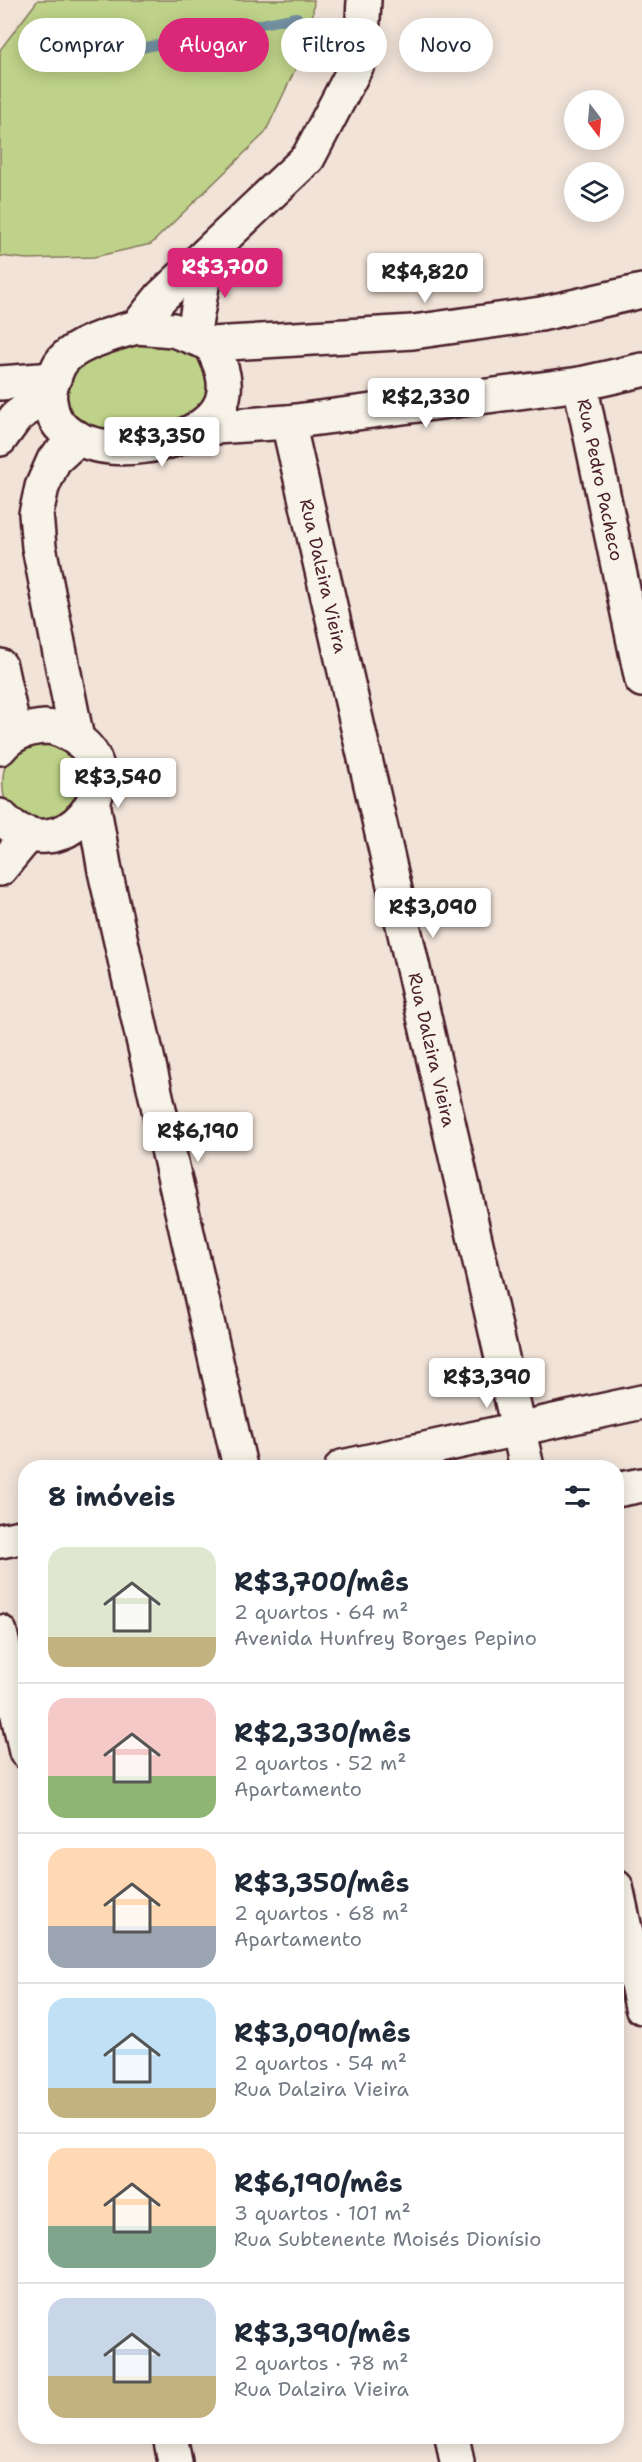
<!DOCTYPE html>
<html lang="pt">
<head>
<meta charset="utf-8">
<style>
  :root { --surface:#fff; --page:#f2f2f3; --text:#1f2937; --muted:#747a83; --line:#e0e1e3; --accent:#db2777 }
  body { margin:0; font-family:"Shantell Sans",sans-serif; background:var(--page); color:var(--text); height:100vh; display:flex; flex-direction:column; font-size:22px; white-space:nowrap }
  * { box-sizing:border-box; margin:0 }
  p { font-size:20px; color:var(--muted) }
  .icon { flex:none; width:33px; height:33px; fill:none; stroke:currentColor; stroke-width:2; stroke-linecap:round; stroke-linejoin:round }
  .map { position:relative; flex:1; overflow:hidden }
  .side { position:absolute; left:18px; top:1460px; width:606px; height:984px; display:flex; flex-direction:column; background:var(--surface); border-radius:24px; box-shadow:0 3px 15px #0003 }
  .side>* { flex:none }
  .hud { position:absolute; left:18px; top:18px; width:606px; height:54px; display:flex; gap:12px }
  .needle { width:39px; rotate:164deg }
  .tools { position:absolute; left:564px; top:90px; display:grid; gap:12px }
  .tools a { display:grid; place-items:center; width:60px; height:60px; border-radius:50%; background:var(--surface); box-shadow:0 3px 15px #0003; font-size:30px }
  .price { position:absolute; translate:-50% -51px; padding:0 14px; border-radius:6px; background:#fff; color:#222; font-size:20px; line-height:39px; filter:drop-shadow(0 2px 3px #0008) }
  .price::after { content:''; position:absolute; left:50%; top:36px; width:18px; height:14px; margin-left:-9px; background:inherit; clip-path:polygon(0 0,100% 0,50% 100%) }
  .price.active { background:var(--accent); color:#fff }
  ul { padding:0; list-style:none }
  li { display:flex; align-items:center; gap:18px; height:150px; padding:0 30px }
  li+li { border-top:2px solid var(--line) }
  li span { display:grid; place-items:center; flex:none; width:168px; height:120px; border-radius:18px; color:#555 }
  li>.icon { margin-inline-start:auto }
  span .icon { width:72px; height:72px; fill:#fffc; stroke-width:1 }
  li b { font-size:26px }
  h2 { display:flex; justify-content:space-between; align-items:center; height:72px; padding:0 30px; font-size:26px }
  .pill { padding:0 21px; border-radius:27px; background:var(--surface); box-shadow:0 3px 15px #0003; font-size:21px; line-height:54px }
  .pill.active { background:var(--accent); color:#fff }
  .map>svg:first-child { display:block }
  .green { fill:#bed389; stroke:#84795a; stroke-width:1.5 }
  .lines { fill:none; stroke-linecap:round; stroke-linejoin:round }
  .stream { stroke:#7390a1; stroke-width:10 }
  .minor-casing { stroke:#4a1f2b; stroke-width:38 }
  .minor { stroke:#f7f3e8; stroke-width:33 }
  .labels { text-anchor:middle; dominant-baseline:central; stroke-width:5; stroke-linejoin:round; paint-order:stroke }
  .street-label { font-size:18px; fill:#4a1f2b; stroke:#f7f3e8 }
</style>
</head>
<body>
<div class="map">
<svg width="642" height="2462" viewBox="0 0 642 2462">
  <rect width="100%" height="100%" fill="#f1e3d8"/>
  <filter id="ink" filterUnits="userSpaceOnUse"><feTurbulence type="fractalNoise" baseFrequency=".0167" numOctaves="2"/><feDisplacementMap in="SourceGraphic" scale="12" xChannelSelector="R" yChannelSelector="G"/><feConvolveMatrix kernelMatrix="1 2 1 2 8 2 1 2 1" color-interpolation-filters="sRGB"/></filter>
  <g filter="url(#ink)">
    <!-- green -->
    <path class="green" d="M38,0H314L311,36L265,133L151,244L94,257L27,259L0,256V50Z
      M171,341L201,355L211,392L204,404L186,421L162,429L113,435L73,422L62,390L73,366L135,342Z
      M41,740L68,749L84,772L75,811L33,824C25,819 16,814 9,808C0,795 0,763 14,751C20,746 33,743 41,740Z"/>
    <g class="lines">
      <!-- stream -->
      <path class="stream" d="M71,62L297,17"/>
      <defs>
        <g id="minor">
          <path d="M137,327L173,330L211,344C218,359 226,375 224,392C218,452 69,471 52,411C49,398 48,393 53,381C55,375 57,369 60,364C71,345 117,332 137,327Z"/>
          <path d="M137,327L161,297L308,158L361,57L364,0"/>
          <path d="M193,336L208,253"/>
          <path d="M211,344L413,332L541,314L642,291"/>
          <path d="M0,383L54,379"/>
          <path id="s1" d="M580,384L642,680"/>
          <path id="s2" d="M288,422L527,1467"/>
          <path d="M201,428L288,422L580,384L642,370"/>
          <path d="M0,439L16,417L47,394"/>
          <path d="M0,666L15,735"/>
          <path d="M77,739L39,547L36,514L42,487L54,460L78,438"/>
          <path d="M0,748C11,734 27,728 45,727C55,727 66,732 75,738C138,779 60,879 0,816"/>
          <path d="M93,802L105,871L240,1467"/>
          <path d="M0,869L29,834"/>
          <path d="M342,1467L642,1402"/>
          <path d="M616,1490L642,1485"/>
          <path d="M0,1541L26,1536"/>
          <path d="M0,1632L26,1752"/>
          <path d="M616,1887L642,2007"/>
          <path d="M170,2436L175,2462"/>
          <path d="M452,2436L457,2462"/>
        </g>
      </defs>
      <!-- minor casing -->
      <use href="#minor" class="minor-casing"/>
      <!-- minor -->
      <use href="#minor" class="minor"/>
    </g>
  </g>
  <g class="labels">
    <!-- street labels -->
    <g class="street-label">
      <text stroke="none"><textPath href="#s1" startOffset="98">Rua Pedro Pacheco</textPath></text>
      <text stroke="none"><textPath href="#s2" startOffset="158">Rua Dalzira Vieira</textPath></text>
      <text stroke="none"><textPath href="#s2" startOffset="644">Rua Dalzira Vieira</textPath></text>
    </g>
  </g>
</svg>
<div class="tools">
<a><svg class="needle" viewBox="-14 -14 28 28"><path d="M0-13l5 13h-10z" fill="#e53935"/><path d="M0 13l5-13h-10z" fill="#747a83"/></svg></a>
<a><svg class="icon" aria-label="layers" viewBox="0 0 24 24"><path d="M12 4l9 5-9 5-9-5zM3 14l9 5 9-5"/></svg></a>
</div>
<b class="price active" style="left:225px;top:299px">R$3,700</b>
<b class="price" style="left:425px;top:304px">R$4,820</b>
<b class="price" style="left:426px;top:429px">R$2,330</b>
<b class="price" style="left:162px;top:468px">R$3,350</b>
<b class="price" style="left:118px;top:809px">R$3,540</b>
<b class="price" style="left:433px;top:939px">R$3,090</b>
<b class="price" style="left:198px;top:1163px">R$6,190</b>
<b class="price" style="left:487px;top:1409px">R$3,390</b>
<div class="hud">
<a class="pill">Comprar</a>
<a class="pill active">Alugar</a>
<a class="pill">Filtros</a>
<a class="pill">Novo</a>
</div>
<section class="side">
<h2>8 imóveis<svg class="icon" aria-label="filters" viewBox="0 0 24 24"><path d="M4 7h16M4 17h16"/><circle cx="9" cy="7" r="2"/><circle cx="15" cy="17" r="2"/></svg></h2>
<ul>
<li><span style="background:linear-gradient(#dfe7d0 75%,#c2b280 0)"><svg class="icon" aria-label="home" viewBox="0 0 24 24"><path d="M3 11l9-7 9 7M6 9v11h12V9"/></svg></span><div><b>R$3,700/mês</b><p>2 quartos · 64 m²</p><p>Avenida Hunfrey Borges Pepino</p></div></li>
<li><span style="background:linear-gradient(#f6c9c9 65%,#8fb573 0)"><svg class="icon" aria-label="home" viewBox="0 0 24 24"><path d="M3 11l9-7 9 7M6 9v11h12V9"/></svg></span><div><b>R$2,330/mês</b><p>2 quartos · 52 m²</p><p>Apartamento</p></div></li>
<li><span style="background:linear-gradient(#ffd9b3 65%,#9aa5b1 0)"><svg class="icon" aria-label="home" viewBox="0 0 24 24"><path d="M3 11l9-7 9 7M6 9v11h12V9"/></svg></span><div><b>R$3,350/mês</b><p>2 quartos · 68 m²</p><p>Apartamento</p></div></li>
<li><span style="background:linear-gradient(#bfe0f5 75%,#c2b280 0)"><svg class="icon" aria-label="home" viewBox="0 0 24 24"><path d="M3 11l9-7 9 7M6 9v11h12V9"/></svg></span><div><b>R$3,090/mês</b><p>2 quartos · 54 m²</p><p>Rua Dalzira Vieira</p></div></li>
<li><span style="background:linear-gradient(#ffd9b3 65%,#7fa58c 0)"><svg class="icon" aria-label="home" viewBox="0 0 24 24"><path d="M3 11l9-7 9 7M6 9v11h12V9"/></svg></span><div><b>R$6,190/mês</b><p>3 quartos · 101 m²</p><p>Rua Subtenente Moisés Dionísio</p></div></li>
<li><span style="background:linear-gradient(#c9d6e8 65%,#c2b280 0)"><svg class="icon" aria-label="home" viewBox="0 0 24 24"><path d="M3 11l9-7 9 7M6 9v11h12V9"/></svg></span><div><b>R$3,390/mês</b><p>2 quartos · 78 m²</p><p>Rua Dalzira Vieira</p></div></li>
</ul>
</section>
</div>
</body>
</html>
